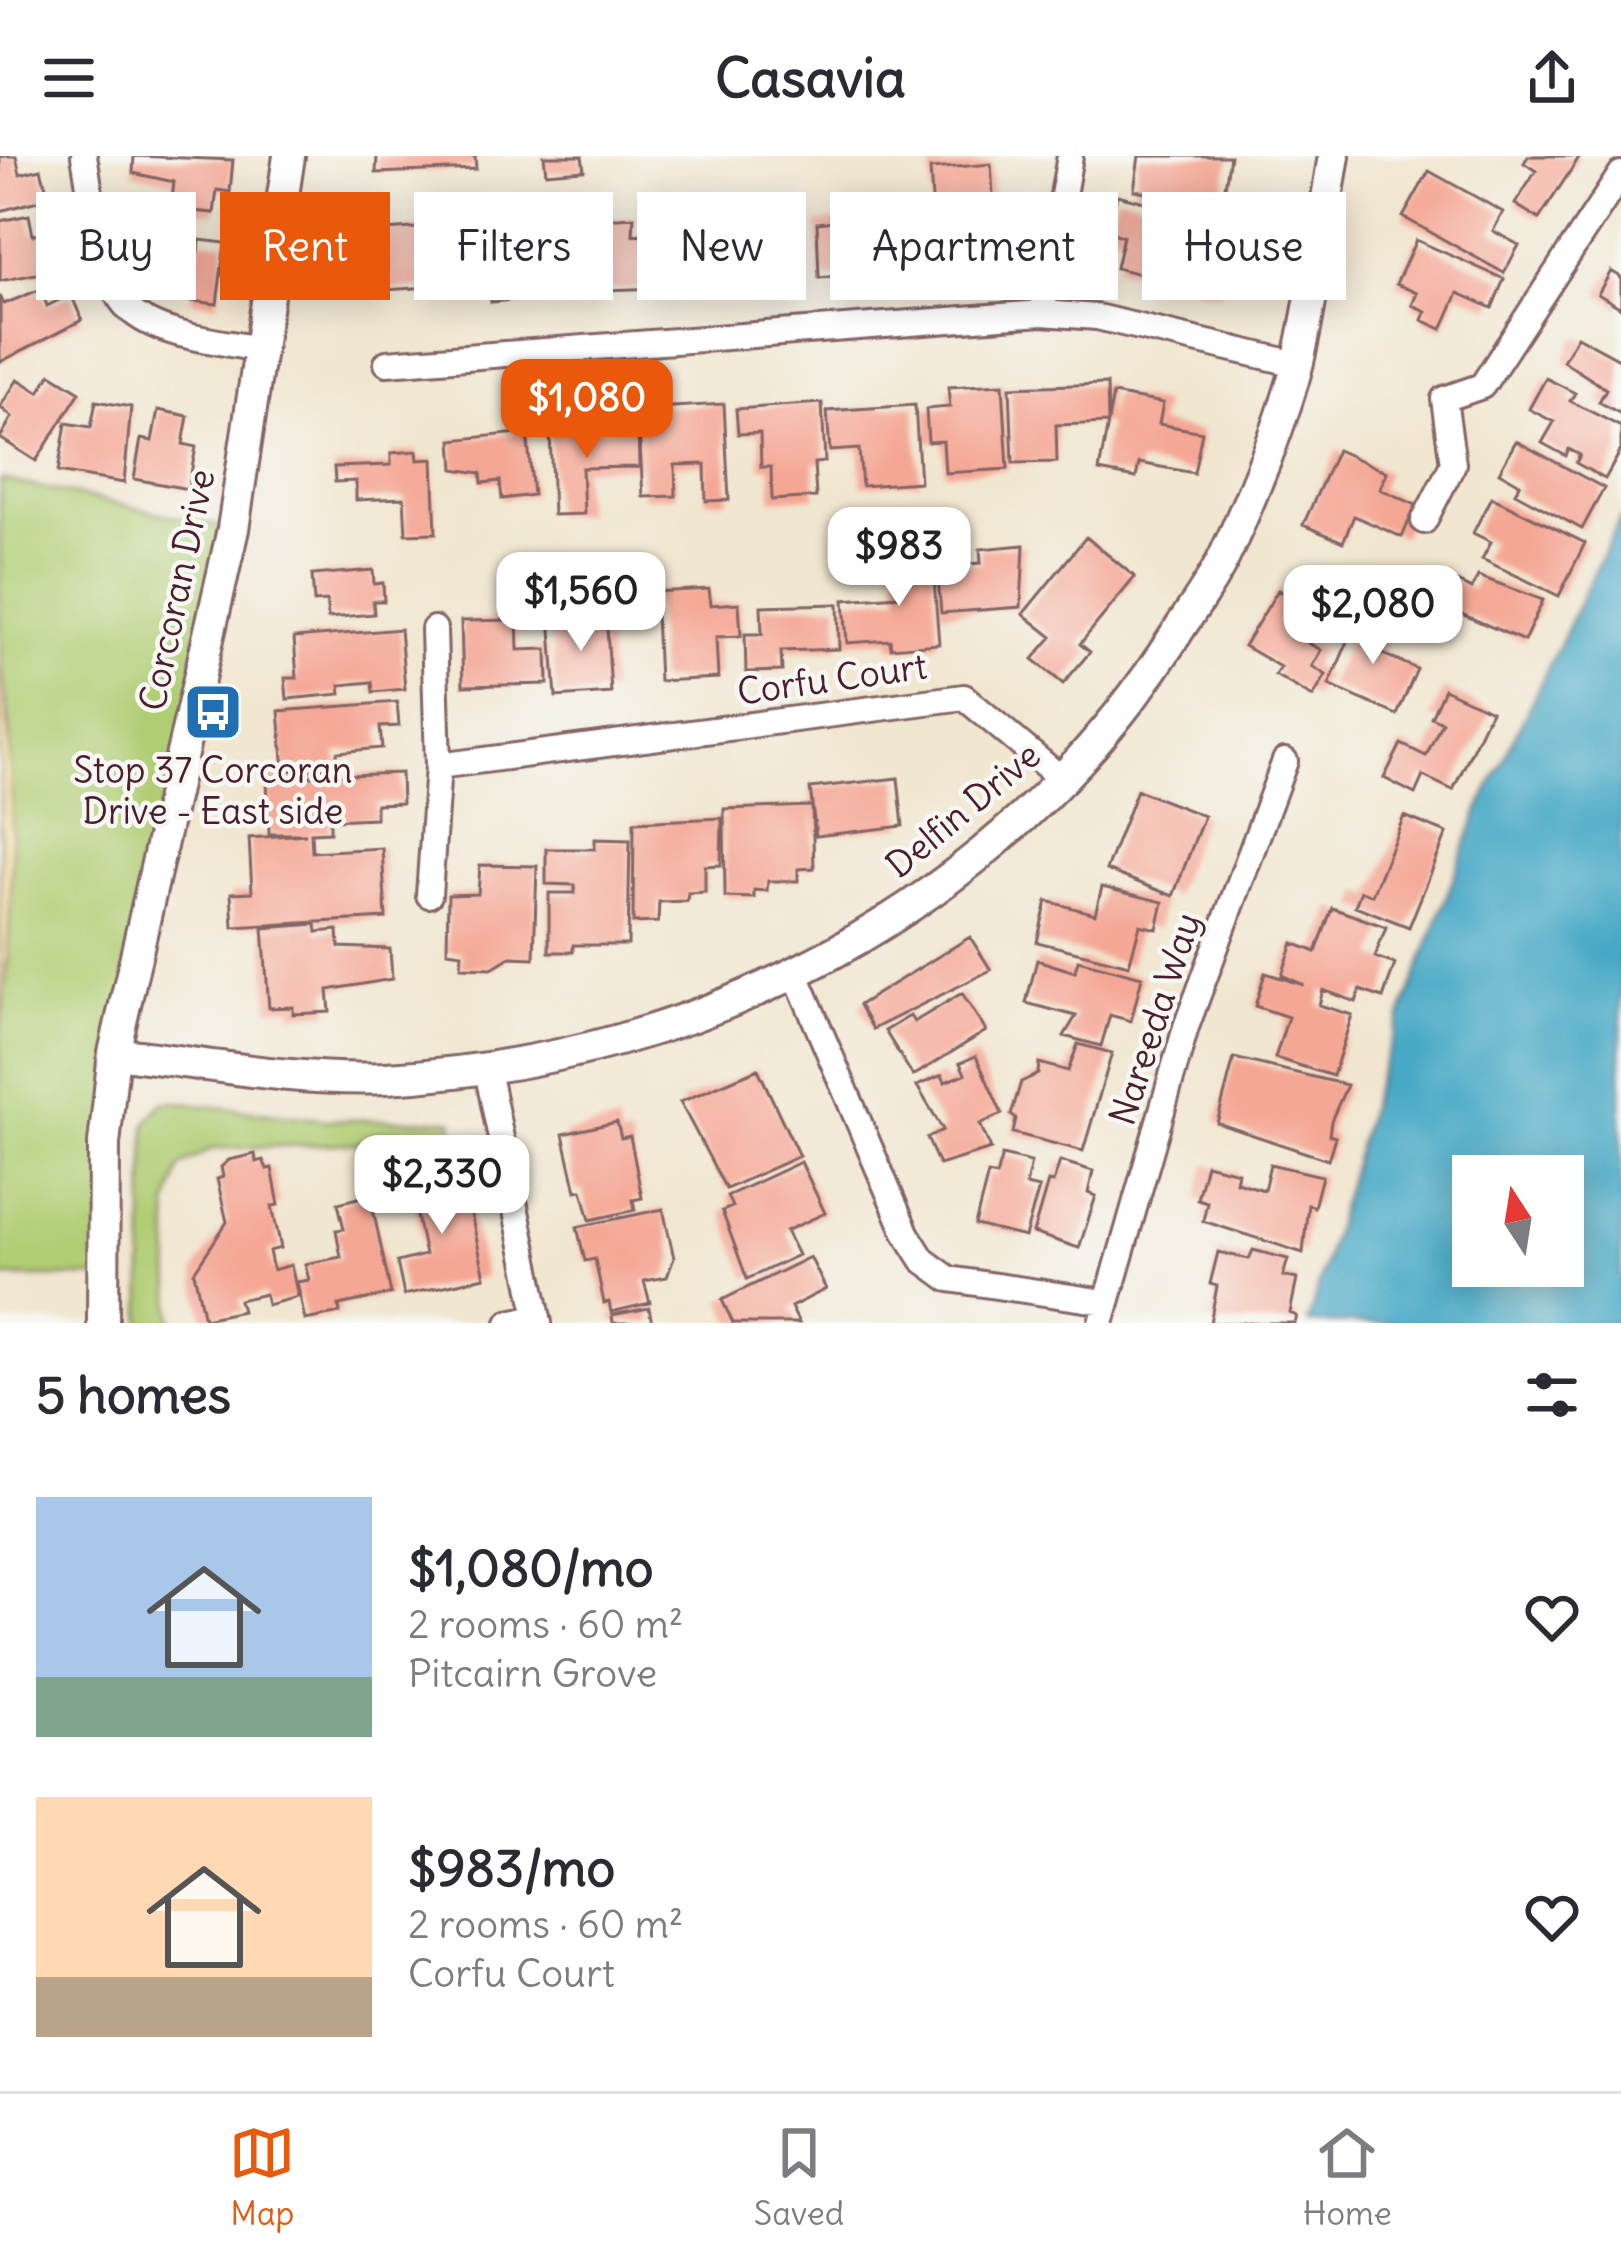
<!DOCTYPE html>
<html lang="en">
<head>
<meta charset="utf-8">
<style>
  :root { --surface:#fff; --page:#f7f7f7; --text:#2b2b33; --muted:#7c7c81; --line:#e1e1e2; --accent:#ea580c }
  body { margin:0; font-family:Delius,sans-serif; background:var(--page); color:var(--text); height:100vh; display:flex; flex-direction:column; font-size:45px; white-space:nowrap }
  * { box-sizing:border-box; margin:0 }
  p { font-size:39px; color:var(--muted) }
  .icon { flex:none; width:66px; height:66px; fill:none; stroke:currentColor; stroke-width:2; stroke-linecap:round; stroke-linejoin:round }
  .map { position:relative; height:1167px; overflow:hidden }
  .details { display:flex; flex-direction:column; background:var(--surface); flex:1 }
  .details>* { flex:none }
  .top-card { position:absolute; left:36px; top:36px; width:1551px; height:108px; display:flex; gap:24px }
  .needle { width:78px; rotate:348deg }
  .fabs { position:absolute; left:1452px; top:999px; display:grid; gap:24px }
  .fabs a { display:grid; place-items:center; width:132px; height:132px; border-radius:0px; background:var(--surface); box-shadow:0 6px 30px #0003; font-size:60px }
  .price { position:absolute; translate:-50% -102px; padding:0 27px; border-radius:24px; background:#fff; color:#222; font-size:39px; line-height:78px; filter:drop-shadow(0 3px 6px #0008) }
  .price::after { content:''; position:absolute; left:50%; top:72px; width:36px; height:27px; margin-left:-18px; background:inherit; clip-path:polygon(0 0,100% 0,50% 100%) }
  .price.selected { background:var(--accent); color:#fff }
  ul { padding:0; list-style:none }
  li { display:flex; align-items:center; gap:36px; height:300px; padding:0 36px }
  li span { display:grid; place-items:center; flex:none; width:336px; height:240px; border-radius:0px; color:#555 }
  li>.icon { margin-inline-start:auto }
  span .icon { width:144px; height:144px; fill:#fffc; stroke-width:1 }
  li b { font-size:51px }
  h2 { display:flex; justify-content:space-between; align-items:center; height:144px; padding:0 36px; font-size:51px }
  .pill { padding:0 42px; border-radius:0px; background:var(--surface); box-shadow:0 6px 30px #0003; font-size:42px; line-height:108px }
  .pill.selected { background:var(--accent); color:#fff }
  header { display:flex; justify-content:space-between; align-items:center; height:156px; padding:0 36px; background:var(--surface); font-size:54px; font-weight:800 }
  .menu { display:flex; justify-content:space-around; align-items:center; height:168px; border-top:3px solid var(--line); background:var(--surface); font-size:33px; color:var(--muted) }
  .menu a { display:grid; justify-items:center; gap:6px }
  .menu .selected { color:var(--accent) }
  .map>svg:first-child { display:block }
  .green { fill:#b0cd73; stroke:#7d764f; stroke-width:3 }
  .sand { fill:#eeda9e; stroke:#9c7c64; stroke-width:3 }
  .water { fill:#46a9c6; stroke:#486478; stroke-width:3; fill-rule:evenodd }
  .building { fill:#f5a795 }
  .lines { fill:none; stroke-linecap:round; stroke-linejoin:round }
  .minor-casing { stroke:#846565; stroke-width:30 }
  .tertiary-casing { stroke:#846565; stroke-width:36 }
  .minor { stroke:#fff; stroke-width:24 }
  .tertiary { stroke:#fff; stroke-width:30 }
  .labels { text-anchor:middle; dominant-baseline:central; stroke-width:9; stroke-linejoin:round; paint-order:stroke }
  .street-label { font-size:36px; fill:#4a1f2b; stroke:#f6f6f2 }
  .poi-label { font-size:36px; fill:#4a1f2b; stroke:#f6f6f2 }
</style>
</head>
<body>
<header><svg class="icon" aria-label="menu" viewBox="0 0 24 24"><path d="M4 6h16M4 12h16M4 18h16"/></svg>Casavia<svg class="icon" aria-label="share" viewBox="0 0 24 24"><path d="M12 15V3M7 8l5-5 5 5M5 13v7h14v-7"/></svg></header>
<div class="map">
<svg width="1621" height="1167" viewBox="0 0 1621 1167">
  <rect width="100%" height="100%" fill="#f6f6f2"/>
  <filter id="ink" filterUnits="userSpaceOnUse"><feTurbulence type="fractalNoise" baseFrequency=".00833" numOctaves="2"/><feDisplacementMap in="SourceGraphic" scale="24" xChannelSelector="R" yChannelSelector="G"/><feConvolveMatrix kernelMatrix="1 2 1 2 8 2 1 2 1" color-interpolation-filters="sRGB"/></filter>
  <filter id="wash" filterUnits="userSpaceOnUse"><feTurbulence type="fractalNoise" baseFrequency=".004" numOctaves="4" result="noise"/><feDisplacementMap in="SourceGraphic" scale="48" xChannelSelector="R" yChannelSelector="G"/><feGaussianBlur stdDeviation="2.7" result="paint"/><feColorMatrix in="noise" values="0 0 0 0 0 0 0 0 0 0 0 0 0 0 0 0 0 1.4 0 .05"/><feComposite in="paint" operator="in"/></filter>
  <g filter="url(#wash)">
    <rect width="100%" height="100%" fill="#f1e6d0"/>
    <!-- green -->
    <path class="green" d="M0,323L233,373L114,897L101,1121H0V880L8,807L10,570L0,499Z
      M174,946L326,964H453L454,983L211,993L180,1011L168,1049L172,1167H142L146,968L162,947Z"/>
    <!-- sand -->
    <path class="sand" d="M0,499C18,623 14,755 0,880Z"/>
    <!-- water -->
    <path class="water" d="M1621,361V1151L1616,1167H1308L1374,933L1479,654ZM1473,1020H1563V1110H1473Z"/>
    <g id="blocks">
      <!-- building -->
      <path class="building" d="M5,0H16L20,18L41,13L49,42L0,55V1Z
        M134,0L233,4L230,36L217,34L214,57L171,53L174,26L133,17Z
        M377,0H475L476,13L376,17Z
        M544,0H582L584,14L546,17Z
        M1139,0H1230L1222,49L1134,34Z
        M1528,0H1580L1539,63L1515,48L1536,15L1524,7Z
        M991,8L998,116L909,121L908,76L934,74L930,13Z
        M1429,15L1503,56L1493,75L1519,89L1504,117L1403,61Z
        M1117,39L1157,49L1152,66L1198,77L1201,65L1236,73L1220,138L1116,112L1123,80L1108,76Z
        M725,50L726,76L780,69V88H791L795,124L727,128V134L701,137L696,52Z
        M577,54L583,137L491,146V114L510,113L506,59Z
        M29,59L33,79L55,74L62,113L0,125V65Z
        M875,60L877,116L819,122L817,67Z
        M634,61L633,79L688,74L693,131L604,134L601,63Z
        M459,69L460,129L355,136L354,76Z
        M200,84L225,87L217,148L191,145L192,134L148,129L152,89L199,95Z
        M1416,84L1504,123L1492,152L1458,137L1442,173L1422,164L1426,155L1412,149L1417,137L1396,128Z
        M1611,115L1621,121V152L1598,138Z
        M41,133L47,150L71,138L82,164L0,206V140L4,148Z
        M1577,180L1621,204V258L1599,246L1606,233L1563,205Z
        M51,218L80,236L36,305L0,282L12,261L0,251L18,223L39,236Z
        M1546,222L1575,237L1570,245L1621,271V294L1605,323L1576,307L1580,299L1569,293L1566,300L1542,287L1554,266L1529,253Z
        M1003,228L1008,313L945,317L943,285L928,286L926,253L950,251L948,231Z
        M1107,228L1108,266L1113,238L1163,247L1159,268L1202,276L1194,317L1139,307L1136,322L1099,315L1108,267L1056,269L1057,306L1013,307L1010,231Z
        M96,245L131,251L124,327L58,316L66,267L91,271Z
        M822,247L825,306L814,307L816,341L772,344L771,311H761L760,277L738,278L736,253Z
        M724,248L729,344L706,345L705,308L675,309L676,340L643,341L638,253Z
        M915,249L920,326L862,330L859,293L830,295L827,255Z
        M158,254L188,260L183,288L196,291L188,333L134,323L141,283L152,285Z
        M638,272L639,311L582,312L584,358L553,359L550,275Z
        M527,276L533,339L502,343L500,325L482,327L481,317L454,313L452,284Z
        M1516,285L1604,332L1582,373L1515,337L1520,328L1499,316Z
        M1337,294L1387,316L1380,333L1416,349L1402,381L1354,360L1343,386L1303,369Z
        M417,295L418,304L433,303L436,377L406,378L404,342L356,344V325L335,326L334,311L391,309V297Z
        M1491,341L1585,387L1559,440L1482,403L1491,386L1473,377Z
        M1086,381L1135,421L1080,488L1090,496L1063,528L1033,503L1052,481L1023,458Z
        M1024,389L1021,451L941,457L937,410L981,407L980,393Z
        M932,399L939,488L891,492L890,484L847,487L844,444L899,440L896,402Z
        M373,414L374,428L383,427L384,445H373L374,458L328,462L327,445L314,446L312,419Z
        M1478,420L1543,444L1524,485L1445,451L1457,426L1472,433Z
        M709,433L711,449L739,447L741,480L716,481L718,522L659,525L655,436Z
        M1278,434L1309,453L1294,479L1321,494L1312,510L1326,519L1313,541L1275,519L1280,511L1244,490Z
        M838,448L839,493L781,495L782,515L746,516L745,478H762L761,450Z
        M1361,455L1393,469L1381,497L1417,513L1397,559L1329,529Z
        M606,456L611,537L556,541L550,460Z
        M517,464L518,494L547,493L548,528L463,530L461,465Z
        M400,473L405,533L373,536L372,526L340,529L341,538L287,543L285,522H297L294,482Z
        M1444,533L1491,555L1453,634L1423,620L1415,638L1384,622L1401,588L1426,600L1442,566L1431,561Z
        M397,546L399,570L380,571L382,592L337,596L338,611L284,615L279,555Z
        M401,617L402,647L376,648V662L330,664V676L311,677L312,696L382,692L386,762L233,771L231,737L252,736L249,682L306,678H269L267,622Z
        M898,622L903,670L816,680L810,632Z
        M1137,634L1204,660L1173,740L1106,714Z
        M812,650L814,712L798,713V725H768L767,735L754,734V742L725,741L724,653Z
        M1404,660L1447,677L1409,771L1355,750L1361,735L1372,739Z
        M722,662L721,709L705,710V736L688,737L687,745L659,746L658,766L633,767L634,666Z
        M595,683L630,684L628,789H573V796H549V737H575V729L546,728V693H595Z
        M480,709L537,710L534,802L510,801L492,812L461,811L462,797L447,795L448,739L478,738Z
        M1102,731L1163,746L1157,773L1140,769L1129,809L1037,786L1047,745L1095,758Z
        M1332,752L1386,771L1375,801L1395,808L1383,842L1360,834L1356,846L1323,834L1319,849L1352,859L1333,920L1275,902L1288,861L1255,850L1265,817L1304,829L1282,819L1293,787L1316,796Z
        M316,768L317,776L338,774L339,791L390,793L392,823L328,834L330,856L293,858V851L269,852L263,772Z
        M970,781L991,814L873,873L859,849Z
        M1037,804L1075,816L1078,804L1142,821L1131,865L1110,859L1101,890L1064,880L1076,860L1026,847Z
        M962,837L986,875L913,920L885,875L910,860L914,866Z
        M1078,888L1112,897L1083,995L1013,977L1016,963L1011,959L1021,926L1038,918L1039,907L1068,915Z
        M976,900L1002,958L980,968L991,993L939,1009L927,982L943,974L917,930L942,919L945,926L965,918L960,907Z
        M1234,902L1347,929L1331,965L1329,979L1335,981L1328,1004L1217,967Z
        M758,913L799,1000L726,1033L680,946Z
        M617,966L621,982L630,980L642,1042L633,1044L635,1054L590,1064L582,1034L576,1035L563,978Z
        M255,998L256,1006L263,1004L267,1013L272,1012L279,1049L272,1050L281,1092L269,1095L273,1114L291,1109L298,1141L267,1149L265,1138L239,1144L242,1155L204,1163L194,1116L227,1066L217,1023L223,1021L221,1011L229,1004Z
        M1002,999L1031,1006L1026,1029L1039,1032L1025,1081L975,1069L988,1018L996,1020Z
        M1060,1005L1093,1015L1088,1037L1096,1040L1079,1092L1033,1077L1048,1026L1053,1027Z
        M801,1006L825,1057L786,1075L798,1099L747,1123L722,1055L732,1051L727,1040Z
        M1206,1008L1238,1016L1236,1026L1264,1034L1270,1008L1322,1020L1314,1051L1308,1048L1303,1097L1203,1065L1207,1046L1197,1043Z
        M462,1018L485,1121L404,1139L397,1106L425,1099L410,1027Z
        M370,1039L391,1138L339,1149L340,1157L305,1164L297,1126L309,1124L305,1108L341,1101L336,1074L344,1073L338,1047Z
        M663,1053L674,1102L667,1121L644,1125L650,1147L611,1156L609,1146L604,1147L595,1103L585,1105L577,1071Z
        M1253,1094L1288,1103L1283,1120L1297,1123L1290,1157L1297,1160L1295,1167H1210L1217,1130L1210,1128L1218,1096L1249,1103Z
        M810,1101L826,1133L791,1151L799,1167H733L722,1144Z
        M649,1152L652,1167H613L612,1159Z"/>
    </g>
  </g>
  <g filter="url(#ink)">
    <use href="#blocks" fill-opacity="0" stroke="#846565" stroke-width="3"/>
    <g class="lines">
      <defs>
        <path id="minor" d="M84,0C93,44 95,120 129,153C160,182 223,185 263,194
          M1042,157L1070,0
          M387,207L1042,157L1097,161L1297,208
          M1424,365L1453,308L1444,243L1482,230L1621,18
          M434,473L438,610L964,541L1064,625
          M429,739L438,610
          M796,819L906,1077L923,1104L949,1123L1105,1146
          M487,914L539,1167
          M509,1167L538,1161
          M1101,1167L1186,871L1285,605"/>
        <path id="tertiary" d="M114,897C203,907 296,926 385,922C703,906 1004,749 1176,478C1192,453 1211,428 1224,401C1249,348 1284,262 1298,206C1314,138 1322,68 1334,0
          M103,1167L104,988L114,897L233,373L289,0"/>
      </defs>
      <!-- minor casing -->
      <use href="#minor" class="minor-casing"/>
      <!-- tertiary casing -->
      <use href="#tertiary" class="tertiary-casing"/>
      <!-- minor -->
      <use href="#minor" class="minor"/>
      <!-- tertiary -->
      <use href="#tertiary" class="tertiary"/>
    </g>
  </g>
  <!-- icons -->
  <defs>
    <symbol id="bus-square" viewBox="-11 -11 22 22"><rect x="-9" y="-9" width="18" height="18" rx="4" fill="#1f6fb2" stroke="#f6f6f2"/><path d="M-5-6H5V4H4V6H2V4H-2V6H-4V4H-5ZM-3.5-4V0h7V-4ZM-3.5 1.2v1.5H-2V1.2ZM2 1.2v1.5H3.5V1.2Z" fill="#fff"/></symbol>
  </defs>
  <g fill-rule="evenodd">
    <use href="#bus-square" x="180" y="523" width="66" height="66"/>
  </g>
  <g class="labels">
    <!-- street labels -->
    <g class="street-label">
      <text transform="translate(177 434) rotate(-78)">Corcoran Drive</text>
      <text transform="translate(832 523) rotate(-8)">Corfu Court</text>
      <text transform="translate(963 654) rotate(-40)">Delfin Drive</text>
      <text transform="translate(1155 863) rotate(-72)">Nareeda Way</text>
    </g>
    <!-- poi labels -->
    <g class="poi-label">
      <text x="213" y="614">Stop 37 Corcoran<tspan x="213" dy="41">Drive - East side</tspan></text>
    </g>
  </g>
</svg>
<div class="fabs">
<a><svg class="needle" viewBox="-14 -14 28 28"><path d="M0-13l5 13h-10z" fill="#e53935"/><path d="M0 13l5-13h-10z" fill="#7c7c81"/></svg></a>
</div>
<b class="price selected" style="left:587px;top:305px">$1,080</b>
<b class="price" style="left:899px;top:453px">$983</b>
<b class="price" style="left:581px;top:498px">$1,560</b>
<b class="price" style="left:1373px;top:511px">$2,080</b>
<b class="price" style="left:442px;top:1081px">$2,330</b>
<div class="top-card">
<a class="pill">Buy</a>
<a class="pill selected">Rent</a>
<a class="pill">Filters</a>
<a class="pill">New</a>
<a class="pill">Apartment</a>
<a class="pill">House</a>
</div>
</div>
<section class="details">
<h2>5 homes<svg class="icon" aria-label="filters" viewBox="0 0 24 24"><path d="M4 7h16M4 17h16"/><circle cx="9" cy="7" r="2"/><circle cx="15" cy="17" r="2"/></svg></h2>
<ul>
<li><span style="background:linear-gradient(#a9c7e8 75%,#7fa58c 0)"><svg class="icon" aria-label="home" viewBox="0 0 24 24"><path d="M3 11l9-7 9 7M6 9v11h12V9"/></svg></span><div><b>$1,080/mo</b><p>2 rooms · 60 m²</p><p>Pitcairn Grove</p></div><svg class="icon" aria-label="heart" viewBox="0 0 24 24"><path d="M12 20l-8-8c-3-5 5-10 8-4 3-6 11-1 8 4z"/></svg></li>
<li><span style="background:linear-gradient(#ffd9b3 75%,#b9a48a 0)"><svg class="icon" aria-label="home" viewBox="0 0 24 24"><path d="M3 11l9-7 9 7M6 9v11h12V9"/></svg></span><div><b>$983/mo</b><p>2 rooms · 60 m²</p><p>Corfu Court</p></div><svg class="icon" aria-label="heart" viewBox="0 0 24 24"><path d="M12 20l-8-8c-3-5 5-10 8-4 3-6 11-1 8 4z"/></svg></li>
</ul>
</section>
<nav class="menu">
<a class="selected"><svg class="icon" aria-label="map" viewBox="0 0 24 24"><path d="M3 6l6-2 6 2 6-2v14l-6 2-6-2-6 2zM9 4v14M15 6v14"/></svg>Map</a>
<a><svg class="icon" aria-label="saved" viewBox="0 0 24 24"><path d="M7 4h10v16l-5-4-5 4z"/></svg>Saved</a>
<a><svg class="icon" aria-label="home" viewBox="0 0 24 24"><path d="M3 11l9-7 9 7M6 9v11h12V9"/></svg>Home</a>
</nav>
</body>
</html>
